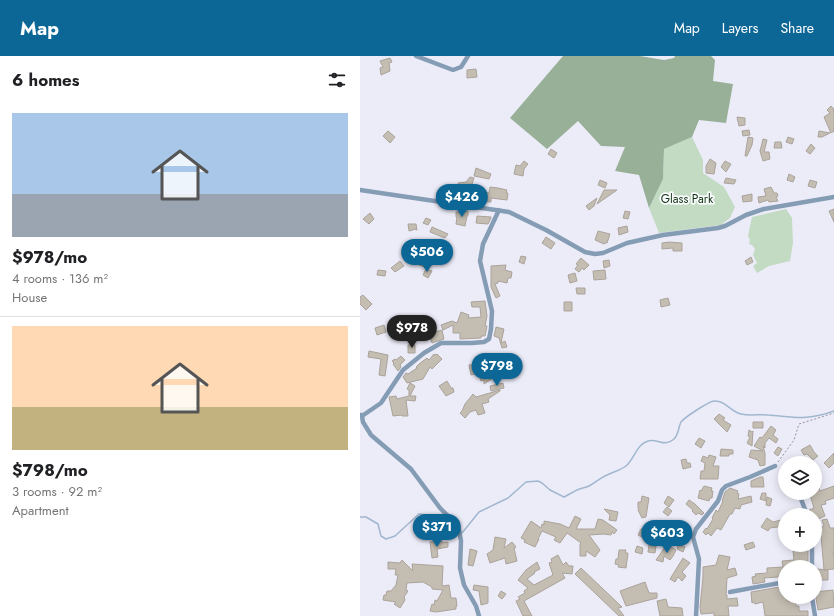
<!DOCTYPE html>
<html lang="en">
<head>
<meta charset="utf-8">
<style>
  :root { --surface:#fff; --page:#f2f2f2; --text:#202124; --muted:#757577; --line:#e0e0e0; --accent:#0c6696 }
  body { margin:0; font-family:Jost,sans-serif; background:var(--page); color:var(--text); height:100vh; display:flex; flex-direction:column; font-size:15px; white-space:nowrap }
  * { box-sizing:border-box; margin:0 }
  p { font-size:13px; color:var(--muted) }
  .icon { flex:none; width:22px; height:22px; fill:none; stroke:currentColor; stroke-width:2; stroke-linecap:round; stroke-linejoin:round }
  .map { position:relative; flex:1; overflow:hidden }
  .details { display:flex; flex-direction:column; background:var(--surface); width:360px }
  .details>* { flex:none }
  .tools { position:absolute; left:418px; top:400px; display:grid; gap:8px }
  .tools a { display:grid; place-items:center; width:44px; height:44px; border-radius:50%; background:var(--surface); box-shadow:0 2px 10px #0003; font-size:20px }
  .price { position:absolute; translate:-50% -34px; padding:0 9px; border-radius:14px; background:var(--accent); color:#fff; font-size:13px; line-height:26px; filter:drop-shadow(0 1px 2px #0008) }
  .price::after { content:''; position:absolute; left:50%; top:24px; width:12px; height:9px; margin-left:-6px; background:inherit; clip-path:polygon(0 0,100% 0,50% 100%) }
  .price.on { background:#222; color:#fff }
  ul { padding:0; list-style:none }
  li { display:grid; align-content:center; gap:8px; height:212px; padding:0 12px }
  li+li { border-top:1px solid var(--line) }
  li span { display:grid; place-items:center; height:124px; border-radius:0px; color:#555 }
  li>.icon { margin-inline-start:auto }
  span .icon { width:72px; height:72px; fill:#fffc; stroke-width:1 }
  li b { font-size:17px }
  h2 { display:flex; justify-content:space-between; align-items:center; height:48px; padding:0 12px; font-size:17px }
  header { display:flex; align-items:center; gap:24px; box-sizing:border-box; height:56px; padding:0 20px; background:var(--accent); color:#fff }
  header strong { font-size:19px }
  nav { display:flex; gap:22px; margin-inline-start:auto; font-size:14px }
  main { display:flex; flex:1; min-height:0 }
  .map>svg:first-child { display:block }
  .green { fill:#c3dac3 }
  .forest { fill:#98b098 }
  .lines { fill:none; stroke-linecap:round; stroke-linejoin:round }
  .stream { stroke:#a0b7cf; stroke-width:1.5 }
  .building { fill:#c4bdb2; stroke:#aba39a }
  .path { stroke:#94949e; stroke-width:1; stroke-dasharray:2 2; stroke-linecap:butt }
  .minor { stroke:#859cb5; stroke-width:4.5 }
  .labels { text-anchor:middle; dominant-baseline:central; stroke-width:3.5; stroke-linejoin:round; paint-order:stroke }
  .park-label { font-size:12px; fill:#0e3412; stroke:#fafbfd }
</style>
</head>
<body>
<header>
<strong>Map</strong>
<nav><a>Map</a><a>Layers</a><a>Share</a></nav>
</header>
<main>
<section class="details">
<h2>6 homes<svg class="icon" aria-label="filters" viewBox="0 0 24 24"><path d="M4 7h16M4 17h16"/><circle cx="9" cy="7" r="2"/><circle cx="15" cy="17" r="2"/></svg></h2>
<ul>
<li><span style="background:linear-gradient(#a9c7e8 65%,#9aa5b1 0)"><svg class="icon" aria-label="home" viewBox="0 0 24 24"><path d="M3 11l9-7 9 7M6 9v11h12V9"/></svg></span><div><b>$978/mo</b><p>4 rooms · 136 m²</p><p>House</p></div></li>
<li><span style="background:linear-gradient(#ffd9b3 65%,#c2b280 0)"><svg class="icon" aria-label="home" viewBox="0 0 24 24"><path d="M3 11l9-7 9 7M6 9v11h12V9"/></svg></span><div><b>$798/mo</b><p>3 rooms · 92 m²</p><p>Apartment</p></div></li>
</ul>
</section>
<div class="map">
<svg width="474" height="560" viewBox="0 0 474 560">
  <rect width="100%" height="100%" fill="#ececf9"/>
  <!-- green -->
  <path class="green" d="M332,81L343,104V117L364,131L375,151L370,162L361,169L299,177L289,152L303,123L304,93Z
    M426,153L432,162L433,187L430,205L409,210L397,217L393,210L397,207L393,199L395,193L392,189L389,188L390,184L388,180L392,161Z"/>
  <!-- forest -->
  <path class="forest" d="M203,0H280L304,4L314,2L315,0H351L355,4L353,25L373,28L366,67L339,64L332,81L304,93L303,123L289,152L279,119L255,115L265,91L241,90L218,65L187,93L150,62Z"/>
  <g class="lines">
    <!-- stream -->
    <path class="stream" d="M0,461H6L18,468L21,480L26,483L35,480L59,458L83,461L93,477
      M100,478L102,477L119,456L148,442L166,426L178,425L182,427L190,434L204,441C208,439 213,436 217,434C221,432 225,432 229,430C235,427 240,422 247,419C253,416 261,414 266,410C275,402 276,389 288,385C298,382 304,392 314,383C319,378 318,372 321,366C325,361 348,346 354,345C365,344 371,356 381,358C390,360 399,358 408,359C435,361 447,365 474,355"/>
  </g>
  <!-- building -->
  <path class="building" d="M30,2L32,6L29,7L30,15L21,19L20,12L23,11L20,5Z
    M116,13L117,21L107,22V14Z
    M471,50L474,53V75L471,77L464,61L470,57L467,54Z
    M377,61L385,62V69L379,70Z
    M389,74L390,79L383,80L382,75Z
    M28,75L35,81L30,87L23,80Z
    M459,75L470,77L462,81H458Z
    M388,81L393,82L392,89L387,100H385Z
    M428,81L434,83L432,88L426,86Z
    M403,83L407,84L404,96H409L410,103L403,105L400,95Z
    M415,86H421L422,92H414Z
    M451,88L455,92L450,98L446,95Z
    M191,93L197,97L194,102L188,98Z
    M350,103L356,107L354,118L346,117V110Z
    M164,105L168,108L164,113L163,120L154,118L156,109L160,110Z
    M365,105L371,108L366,116L361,111Z
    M116,112L131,118L129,123L114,120Z
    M429,118L435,121L433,126L427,124Z
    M110,121L114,122L112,128L108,130L107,138L120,140L121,136L129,137L130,131L138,132L147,134L146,137H148L147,144L131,142V146L105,144V146L104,144H96V140L84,142V135L90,134V137H102L100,133L99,134L100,132L98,127L106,126Z
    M366,122L376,124L374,128L364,127Z
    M240,124L247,127L245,132L238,129Z
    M450,124L457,126L455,132L448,130Z
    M411,131L414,137H417L418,140L416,141L418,145L409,146L408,144L399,147L398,141L406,140L404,133Z
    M244,134H257L237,148Z
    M392,138V145L383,146L382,140Z
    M237,142L234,150L229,154L226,150Z
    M474,153V166L469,155Z
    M103,155H108V160H107L105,170L96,168L97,161H96V156H103Z
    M265,155L270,156L268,163L263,162Z
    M10,157L14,163L9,168L3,163Z
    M117,160L131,161V162L128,168L116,167Z
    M66,162L71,164L68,169L63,167Z
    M48,168H56L57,174L54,173L53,174L49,175Z
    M267,170L268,176L259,179L258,172Z
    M72,171L88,178L85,182L70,176Z
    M238,175L250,178L247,187H245L244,188L235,184Z
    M186,181L195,187L191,193L182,187Z
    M309,186L322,187V195H313V192L302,193V187Z
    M78,190L86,193L84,197L74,195Z
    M161,200L166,201L164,208L159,206Z
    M391,201L393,206L387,209L385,205Z
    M54,202L72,207L71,210L65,209V211L59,209L60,208L53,206Z
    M221,202L229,209L224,214L222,212L219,216L215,213L218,209L216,208Z
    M249,204L250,210L244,212L243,205Z
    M40,205L44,210L35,216L31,212Z
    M146,209L145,214L152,216L151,222H148L147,227L138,225V227L135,228L140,240L136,242L131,231V210Z
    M66,213L72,215L68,222L63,219Z
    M18,214L26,215L25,220L17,219Z
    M245,214L246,223L234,224L233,215Z
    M215,217L217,225L210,227L208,219Z
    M216,232H225V238H217Z
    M3,239L12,248L6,254L0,248V241Z
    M308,242L310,249L301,251L300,244Z
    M125,245L127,260L125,270H127L125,280H121V282L100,283V277H93V269L83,274L81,269L92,265L97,267L101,256L109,259L108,262L121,261L120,251H112L111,246Z
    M204,246H212V255H204Z
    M24,269L26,276L17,279L15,272Z
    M136,271L144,273L141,287L145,285L147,291L142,292L139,282L134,280Z
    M82,274L84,283L72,287L69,278Z
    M48,289H55V297H48Z
    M9,295L28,299L25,320L19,319L21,303L8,301Z
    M74,298L75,299L77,298L82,303L72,313L70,311L63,323L47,327L43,321L46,317L48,318L57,312L56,311L59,308L67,302L69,304Z
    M41,300L45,304L40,309L41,311L38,315L33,308L34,307L32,305L35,303L36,304Z
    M152,302L159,303L158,309L151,307Z
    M125,307V312L126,310L140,307L141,312H139L140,319L136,320L124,328V324L121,325L118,317L111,319L109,309Z
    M87,325L91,332H93L94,336L86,340L79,330Z
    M50,327L55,330L50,340H56L55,345L46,344L48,360H42V359L33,360L29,341L36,340L37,343L49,340V334L47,333Z
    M143,327L144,332L131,335L130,330Z
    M140,334V335L128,343L129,346L122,348L125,357L118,359L116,354L110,356L105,362L100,357L102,355L105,348L113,338L116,341Z
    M359,358L365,362L363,364L371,369L367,376L354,363Z
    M393,366H403V372H393Z
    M411,370L416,374L413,379L418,383L416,387L409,382L405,387V392L403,390L405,397V409L400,410L398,404L389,401L391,394L403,395L394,390L400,381L402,382Z
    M389,374L392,376L393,375L392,390L387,387L390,381L388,380Z
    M339,382L345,385L341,392L335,388Z
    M450,389L454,396L458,400L453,404L447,398L444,399L441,394Z
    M418,391L422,393L418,400L414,397Z
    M361,393L373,394V398H369V400H360Z
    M474,397V407L469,412L464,407Z
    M349,399L356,401L353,410H359L358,423H340L341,415H344L345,407L341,405L343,400L348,402Z
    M435,402L448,404V407H434Z
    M326,403L327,407H330L331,411L323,413L321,404Z
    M400,421H403L404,431H391V425Z
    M456,423L460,435L474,430V442L465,445L466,448L461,449L465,460L456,464L455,459L453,457L451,458L449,454L454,452L450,439L455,437V424Z
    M344,430L352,432L351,435H353L352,442H350L349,445L338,442L340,434L341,435Z
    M370,432L378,435L377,437L379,438L378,443L391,440L392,446L381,449L380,453L375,452L372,458H370L361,474L357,472L351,480L348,477L346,479L343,476L346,472L347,473L353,463L352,462L356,454L358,456L363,445H362L365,436Z
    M402,437H406V445L400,443Z
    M282,440L289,442L286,461L282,462L278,454L279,452H278V446H281Z
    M308,440L314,444L309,451L304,447Z
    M407,441L412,443L410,450L406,449Z
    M329,444L335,448L344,457L342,459L338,457L336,459L332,455L333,454L326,448Z
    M307,451L312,455L308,460L303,456Z
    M244,453L258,456L256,465L249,464L250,459Z
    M215,460L221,463L216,473H235L238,463L243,464L257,474L254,478L252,476L251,479L244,478L229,479L240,494L235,501L226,495V500H220V488L221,487L207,477L200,487L194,484L196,481L182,475L178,483H179L175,491L164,486L165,484L161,482L171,465L181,472L182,468L184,469V465L200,468L209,472Z
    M407,462L413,466L425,463V470L410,472L408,475L401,471Z
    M467,463L470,472H474V496H473L474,501V513L464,514L461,480L458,481L457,475H459L458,472L464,470L462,464Z
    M289,468H306L305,473L289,470Z
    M283,472L286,474L282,481L278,479L281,473Z
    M135,481L146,483L144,492L152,486L156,491L154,492L157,505L146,508L145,502L130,507L127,498L133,494Z
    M82,485V487L88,486V491L77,493L78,501L72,502L70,486Z
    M393,486L395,491L386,494L384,489Z
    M307,488V490L308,489L316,494L313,500L310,504L304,500L303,506L296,504Z
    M319,488L325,491L323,496L317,493Z
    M289,489L296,490L295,497L288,496Z
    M277,490L283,492L282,498L275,496Z
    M110,493L117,495L113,510L108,509Z
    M439,493L448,494V511H425V519L418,520V521L404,522L405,526L393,528L392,521L396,520L395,518L407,517V512L423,511L422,505L434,504L433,495H439Z
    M259,494H266L265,497H268L266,512L258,511L259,509L255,508L256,503H258Z
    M198,499L203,509L206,506L209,510H213L212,518L202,517L205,522L164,545L172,560H163L156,545L160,543L158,541L165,537L164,535L168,532L158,524L166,514L177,506L180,513L174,516L175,517L167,523L174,529L193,519L189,507L192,506L191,503Z
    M359,499L370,501L367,514L375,512L377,519L367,522L366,539H367V543L377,542L378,550H368L369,560H354V557L341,558L340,551L343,521V511L356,509Z
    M323,502L330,507L322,516L326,520L322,525L318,521L315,526L310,523Z
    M42,504L53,515L52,508L83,510L82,530L89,529L91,542H96L97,550H96V553L76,556L70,555L72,548L74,549L75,544L77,545L83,534L72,533V531L63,526L47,527L46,534L48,535L44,541L45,544L40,552L34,548L36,546L23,544L24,539H26L27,535H31L36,529L38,519H35L36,513H28V506L40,507Z
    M221,512L262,551L258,552L264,560H259L215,518Z
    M457,513L468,514V524H457Z
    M285,526L289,537H297V542L266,550L260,535Z
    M114,529L128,531V547L121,549L119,535L113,534Z
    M425,530V541L427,542V545L436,544V550H439V555H448V560H405L403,546L395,548L394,546L392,547L391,536Z
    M473,534L474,551L458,554L455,536Z
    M141,535L146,538L142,543L138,540Z
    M306,543L308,551L322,552L323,560H300L297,545Z"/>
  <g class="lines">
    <!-- path -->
    <path class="path" d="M418,406L434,384L439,368L474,357"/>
    <!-- minor -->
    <path class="minor" d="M56,0L93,14L101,11L108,0
      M0,134L149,156L186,174L225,196L235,198L243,197L267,187L303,179L358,172L365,170L386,159L404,153L474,141
      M1,359L2,360L3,366L11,379L51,413L80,452L95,467L99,474L101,485L100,512L104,529L116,550L119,560
      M2,360L21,347L43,314L64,297L81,287H112L124,286L129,283L131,273L132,255L120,205L123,188L139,154
      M440,440L447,459
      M452,511V489
      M370,536L425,526
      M452,541L455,560
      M336,560L339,503L333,481L336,473L358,445L362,434L366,430L390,421L415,410"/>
  </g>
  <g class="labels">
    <!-- park labels -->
    <g class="park-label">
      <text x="327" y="143">Glass Park</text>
    </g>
  </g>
</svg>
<div class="tools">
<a><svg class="icon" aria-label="layers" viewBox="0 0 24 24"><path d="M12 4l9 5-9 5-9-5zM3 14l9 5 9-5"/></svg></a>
<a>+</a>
<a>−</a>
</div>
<b class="price" style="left:102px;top:162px">$426</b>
<b class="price" style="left:67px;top:217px">$506</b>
<b class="price on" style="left:52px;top:293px">$978</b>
<b class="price" style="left:137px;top:331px">$798</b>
<b class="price" style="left:77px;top:492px">$371</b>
<b class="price" style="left:307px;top:498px">$603</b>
</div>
</main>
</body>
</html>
